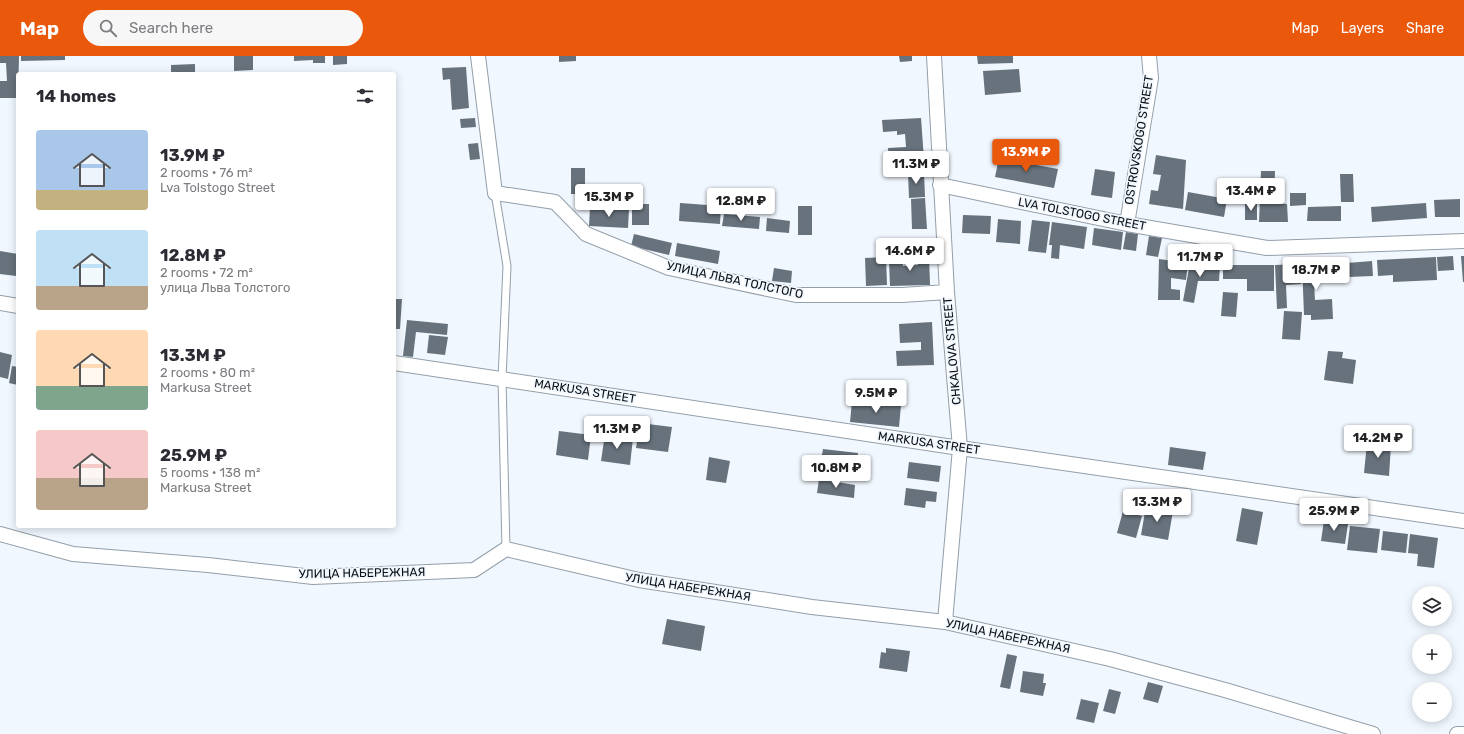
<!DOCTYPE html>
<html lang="en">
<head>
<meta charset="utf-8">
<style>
  :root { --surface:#fff; --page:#f7f7f7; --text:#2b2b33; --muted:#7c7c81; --accent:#ea580c }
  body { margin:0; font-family:Rubik,sans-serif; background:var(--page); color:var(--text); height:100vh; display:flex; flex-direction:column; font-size:15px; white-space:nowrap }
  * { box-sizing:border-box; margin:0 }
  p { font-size:13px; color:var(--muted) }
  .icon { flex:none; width:22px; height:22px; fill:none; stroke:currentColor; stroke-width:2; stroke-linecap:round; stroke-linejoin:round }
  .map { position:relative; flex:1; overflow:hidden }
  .panel { position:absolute; left:16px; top:16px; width:380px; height:456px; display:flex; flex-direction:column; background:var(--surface); border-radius:4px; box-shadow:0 2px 10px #0003 }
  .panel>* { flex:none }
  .buttons { position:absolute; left:1412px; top:530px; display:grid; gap:8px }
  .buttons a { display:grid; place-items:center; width:40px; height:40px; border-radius:50%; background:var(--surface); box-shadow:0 2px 10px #0003; font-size:20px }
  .price { position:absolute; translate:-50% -34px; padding:0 9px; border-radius:4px; background:#fff; color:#222; font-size:13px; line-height:26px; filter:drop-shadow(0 1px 2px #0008) }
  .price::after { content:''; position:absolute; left:50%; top:24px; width:12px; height:9px; margin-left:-6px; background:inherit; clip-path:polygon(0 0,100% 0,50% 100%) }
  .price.active { background:var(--accent); color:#fff }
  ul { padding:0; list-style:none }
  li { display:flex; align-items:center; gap:12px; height:100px; padding:0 20px }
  li span { display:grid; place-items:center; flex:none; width:112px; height:80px; border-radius:4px; color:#555 }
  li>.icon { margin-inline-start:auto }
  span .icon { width:48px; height:48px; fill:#fffc; stroke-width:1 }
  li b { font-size:17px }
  h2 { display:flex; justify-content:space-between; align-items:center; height:48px; padding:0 20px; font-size:17px }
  header { display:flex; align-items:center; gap:24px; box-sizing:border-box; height:56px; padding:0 20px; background:var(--accent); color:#fff }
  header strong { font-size:19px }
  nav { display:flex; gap:22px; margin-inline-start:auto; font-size:14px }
  .search { width:280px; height:36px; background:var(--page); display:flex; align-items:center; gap:10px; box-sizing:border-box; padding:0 14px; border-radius:22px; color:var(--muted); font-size:15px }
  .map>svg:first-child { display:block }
  .building { fill:#67727c }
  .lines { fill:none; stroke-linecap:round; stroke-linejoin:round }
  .service-casing { stroke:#939fa9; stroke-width:9 }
  .minor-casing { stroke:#939fa9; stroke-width:16 }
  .service { stroke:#fff; stroke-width:7 }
  .minor { stroke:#fff; stroke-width:14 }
  .labels { text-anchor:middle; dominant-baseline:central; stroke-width:3.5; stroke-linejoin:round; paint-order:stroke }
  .street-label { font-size:12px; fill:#0c1014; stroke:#f0f7fe }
</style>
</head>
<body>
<header>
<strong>Map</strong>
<div class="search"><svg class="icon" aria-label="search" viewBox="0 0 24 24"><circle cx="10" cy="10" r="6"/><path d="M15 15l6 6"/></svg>Search here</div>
<nav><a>Map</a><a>Layers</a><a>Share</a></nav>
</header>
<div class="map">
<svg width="1464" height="678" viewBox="0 0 1464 678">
  <rect width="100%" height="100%" fill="#f0f7fe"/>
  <!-- building -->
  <path class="building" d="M0,0H19L18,42H0V25H7L6,7H0Z
    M21,0H65V4L21,5Z
    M234,0H253V14L234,15Z
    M294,0H325V7H313V4L294,5Z
    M333,0H347V8L333,9Z
    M559,0H576V5L559,6Z
    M899,0H912V5L900,6Z
    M977,0H1013V7L978,8Z
    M195,8V18H171V9Z
    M466,11L469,52L452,54L450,23L443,24L442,12Z
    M1019,13L1021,36L985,39L983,15Z
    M475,62L476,71L461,72L460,63Z
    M921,62L924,103L889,105L888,92L906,91L905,78L897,79V75L883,76L882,64Z
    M478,87L480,103L470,104L468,88Z
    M1156,99L1186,104L1183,153L1149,148L1151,134L1158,135L1161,119L1153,118Z
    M999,102L1058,113L1054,132L995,121Z
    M571,112H585V138H571Z
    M1095,113L1115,116L1112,142L1091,139Z
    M1261,115H1275L1274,147L1287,148L1288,166H1259Z
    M924,116L925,141L909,142L908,117Z
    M1340,118H1353L1354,146H1341Z
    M1234,122L1255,123L1254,141L1233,140Z
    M1188,136L1227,143L1224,161L1185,154Z
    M1290,137H1306V149L1290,150Z
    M925,142L927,173H912L911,143Z
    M1460,143V161H1435L1434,144Z
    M680,147L721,150L720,168L679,165Z
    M1426,147L1427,162L1372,166L1371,151Z
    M632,148H649V169H632Z
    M1245,148H1257V164H1245Z
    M798,150H812V179H798Z
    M1341,150V165H1307L1308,151Z
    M590,152L629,153L628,172L589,170Z
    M724,158L760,161L759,173L722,170Z
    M963,159L991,160L990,178L962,177Z
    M767,162L790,165L789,177L766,175Z
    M998,163L1021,165L1020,188L996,186Z
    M1032,164L1050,166L1046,197L1028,195Z
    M1052,166L1087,171L1084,193L1060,189L1059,203L1051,202L1052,189H1049Z
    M1094,172L1123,176L1121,194L1092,189Z
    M1126,176L1138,178L1136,195L1123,193Z
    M634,178L672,187L669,199L631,190Z
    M1149,180L1162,182L1158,201L1146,199Z
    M677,187L720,195L718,208L675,200Z
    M0,195L18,198L16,220L0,218Z
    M917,198H929L930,229L890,230L889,204L902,203L903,210L918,209Z
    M1453,200L1454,214L1438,215L1437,201Z
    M1461,200H1464V226H1463Z
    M886,201L887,229L866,230L865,202Z
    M1436,201L1437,224L1393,226V219L1378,220L1377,204Z
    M1159,203L1188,207L1186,224L1171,222V233L1180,234V244H1158Z
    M1372,205L1373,220L1348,221L1347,207Z
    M1330,206L1331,226L1314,227L1315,244L1332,243L1333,263L1311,264V259H1304L1302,207Z
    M1190,207L1220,209L1219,225H1198L1194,247L1183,245Z
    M1300,208L1301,228L1286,229L1287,252L1277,253L1275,209Z
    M1223,209H1274V235H1247V223H1223Z
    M774,212L792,215L791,227L772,225Z
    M1223,236L1238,237L1236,261L1221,260Z
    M394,243H402L400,273H394Z
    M1284,255L1302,256L1300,284L1282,283Z
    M407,264L448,268L447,279L416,276L413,301L403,300Z
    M932,266L934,309L897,310L896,295L921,294V286L900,287L899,268Z
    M429,279L448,281L445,299L427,297Z
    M1328,295L1343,296L1342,302L1356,304L1353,328L1324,324Z
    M0,296L12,299L8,323L0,321Z
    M12,310L18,311V329L9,327Z
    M852,345L901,349L899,371L850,366Z
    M640,367L672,371L668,396L636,392Z
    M559,375L591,379L588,404L556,399Z
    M605,378L633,382L630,409L601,405Z
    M1367,387L1391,389L1389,420L1364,417Z
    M1170,391L1206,396L1203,414L1168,409Z
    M823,393L858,397L856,415L820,410Z
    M709,401L730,405L726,427L706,424Z
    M909,406L941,410L939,426L907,422Z
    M819,423L855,429L854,442L817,437Z
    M906,432L937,436L936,446L926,445L925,452L904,449Z
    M1146,450L1173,455L1168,484L1141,479Z
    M1242,452L1263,456L1257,489L1236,485Z
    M1123,455L1142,460L1136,482L1117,477Z
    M1324,464L1348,468L1345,488L1321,485Z
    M1350,470L1380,473L1377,497L1347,494Z
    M1383,475L1408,478L1406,497L1381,494Z
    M1410,478L1438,482L1434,512L1417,510L1418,498L1408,497Z
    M667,563L705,570L701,595L662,588Z
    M886,592L910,595L907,616L879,612L881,596L886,597Z
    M1007,598L1017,600L1010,633L1000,631Z
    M1023,615L1044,618L1043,627H1046L1043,640L1020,636Z
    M1148,626L1163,630L1158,647L1143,643Z
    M1109,633L1121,636L1115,658L1103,655Z
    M1081,643L1099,647L1094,667L1076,663Z"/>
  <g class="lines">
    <defs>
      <path id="service" d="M495,137L507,210L502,323L506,493"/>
      <path id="minor" d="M478,0L495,137L555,146L586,178L669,212L796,239H902L947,236
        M934,0L947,236L960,392L945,566
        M940,129L1127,168L1267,192L1464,185
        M1127,168L1151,22L1149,0
        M0,247L18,250
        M394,307L960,392L1464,465
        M0,478L73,498L208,509L313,521L474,514L506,493L639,524L812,551L945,566L1110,603L1225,634L1373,678
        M1457,678H1464"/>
    </defs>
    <!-- service casing -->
    <use href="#service" class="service-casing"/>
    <!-- minor casing -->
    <use href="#minor" class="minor-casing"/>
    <!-- service -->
    <use href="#service" class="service"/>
    <!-- minor -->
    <use href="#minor" class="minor"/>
  </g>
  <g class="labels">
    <!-- street labels -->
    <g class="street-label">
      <text transform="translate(1139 84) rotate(-81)">OSTROVSKOGO STREET</text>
      <text transform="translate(1082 158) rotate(11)">LVA TOLSTOGO STREET</text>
      <text transform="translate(735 224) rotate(12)">УЛИЦА ЛЬВА ТОЛСТОГО</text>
      <text transform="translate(952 295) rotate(-95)">CHKALOVA STREET</text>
      <text transform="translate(585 335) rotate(9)">MARKUSA STREET</text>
      <text transform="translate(929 387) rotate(8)">MARKUSA STREET</text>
      <text transform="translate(362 517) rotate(-1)">УЛИЦА НАБЕРЕЖНАЯ</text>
      <text transform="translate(688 531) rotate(9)">УЛИЦА НАБЕРЕЖНАЯ</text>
      <text transform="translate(1008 580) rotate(12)">УЛИЦА НАБЕРЕЖНАЯ</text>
    </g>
  </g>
</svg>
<div class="buttons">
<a><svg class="icon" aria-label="layers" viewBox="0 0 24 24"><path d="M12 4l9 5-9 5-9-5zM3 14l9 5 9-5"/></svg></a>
<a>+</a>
<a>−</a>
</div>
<b class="price active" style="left:1026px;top:117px">13.9M ₽</b>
<b class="price" style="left:916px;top:129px">11.3M ₽</b>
<b class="price" style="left:1251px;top:156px">13.4M ₽</b>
<b class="price" style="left:609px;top:162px">15.3M ₽</b>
<b class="price" style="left:741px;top:166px">12.8M ₽</b>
<b class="price" style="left:910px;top:216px">14.6M ₽</b>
<b class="price" style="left:1200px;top:222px">11.7M ₽</b>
<b class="price" style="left:1316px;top:235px">18.7M ₽</b>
<b class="price" style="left:876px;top:358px">9.5M ₽</b>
<b class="price" style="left:617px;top:394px">11.3M ₽</b>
<b class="price" style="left:1378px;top:403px">14.2M ₽</b>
<b class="price" style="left:836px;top:433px">10.8M ₽</b>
<b class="price" style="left:1157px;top:467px">13.3M ₽</b>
<b class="price" style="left:1334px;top:476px">25.9M ₽</b>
<section class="panel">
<h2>14 homes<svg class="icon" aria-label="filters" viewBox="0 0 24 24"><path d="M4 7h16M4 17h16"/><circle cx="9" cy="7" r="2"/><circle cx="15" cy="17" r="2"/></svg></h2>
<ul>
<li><span style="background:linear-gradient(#a9c7e8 75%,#c2b280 0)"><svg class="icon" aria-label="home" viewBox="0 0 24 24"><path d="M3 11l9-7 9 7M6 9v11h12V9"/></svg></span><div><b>13.9M ₽</b><p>2 rooms · 76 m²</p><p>Lva Tolstogo Street</p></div></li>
<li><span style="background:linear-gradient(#bfe0f5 70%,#b9a48a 0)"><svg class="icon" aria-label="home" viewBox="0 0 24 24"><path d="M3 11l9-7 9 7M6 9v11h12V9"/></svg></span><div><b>12.8M ₽</b><p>2 rooms · 72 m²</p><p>улица Льва Толстого</p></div></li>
<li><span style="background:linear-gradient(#ffd9b3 70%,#7fa58c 0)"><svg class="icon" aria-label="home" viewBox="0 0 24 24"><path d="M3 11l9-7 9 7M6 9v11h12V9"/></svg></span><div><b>13.3M ₽</b><p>2 rooms · 80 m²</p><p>Markusa Street</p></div></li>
<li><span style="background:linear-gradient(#f6c9c9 60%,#b9a48a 0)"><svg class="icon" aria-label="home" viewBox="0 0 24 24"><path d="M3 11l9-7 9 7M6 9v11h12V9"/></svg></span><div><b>25.9M ₽</b><p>5 rooms · 138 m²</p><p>Markusa Street</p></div></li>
</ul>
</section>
</div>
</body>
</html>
